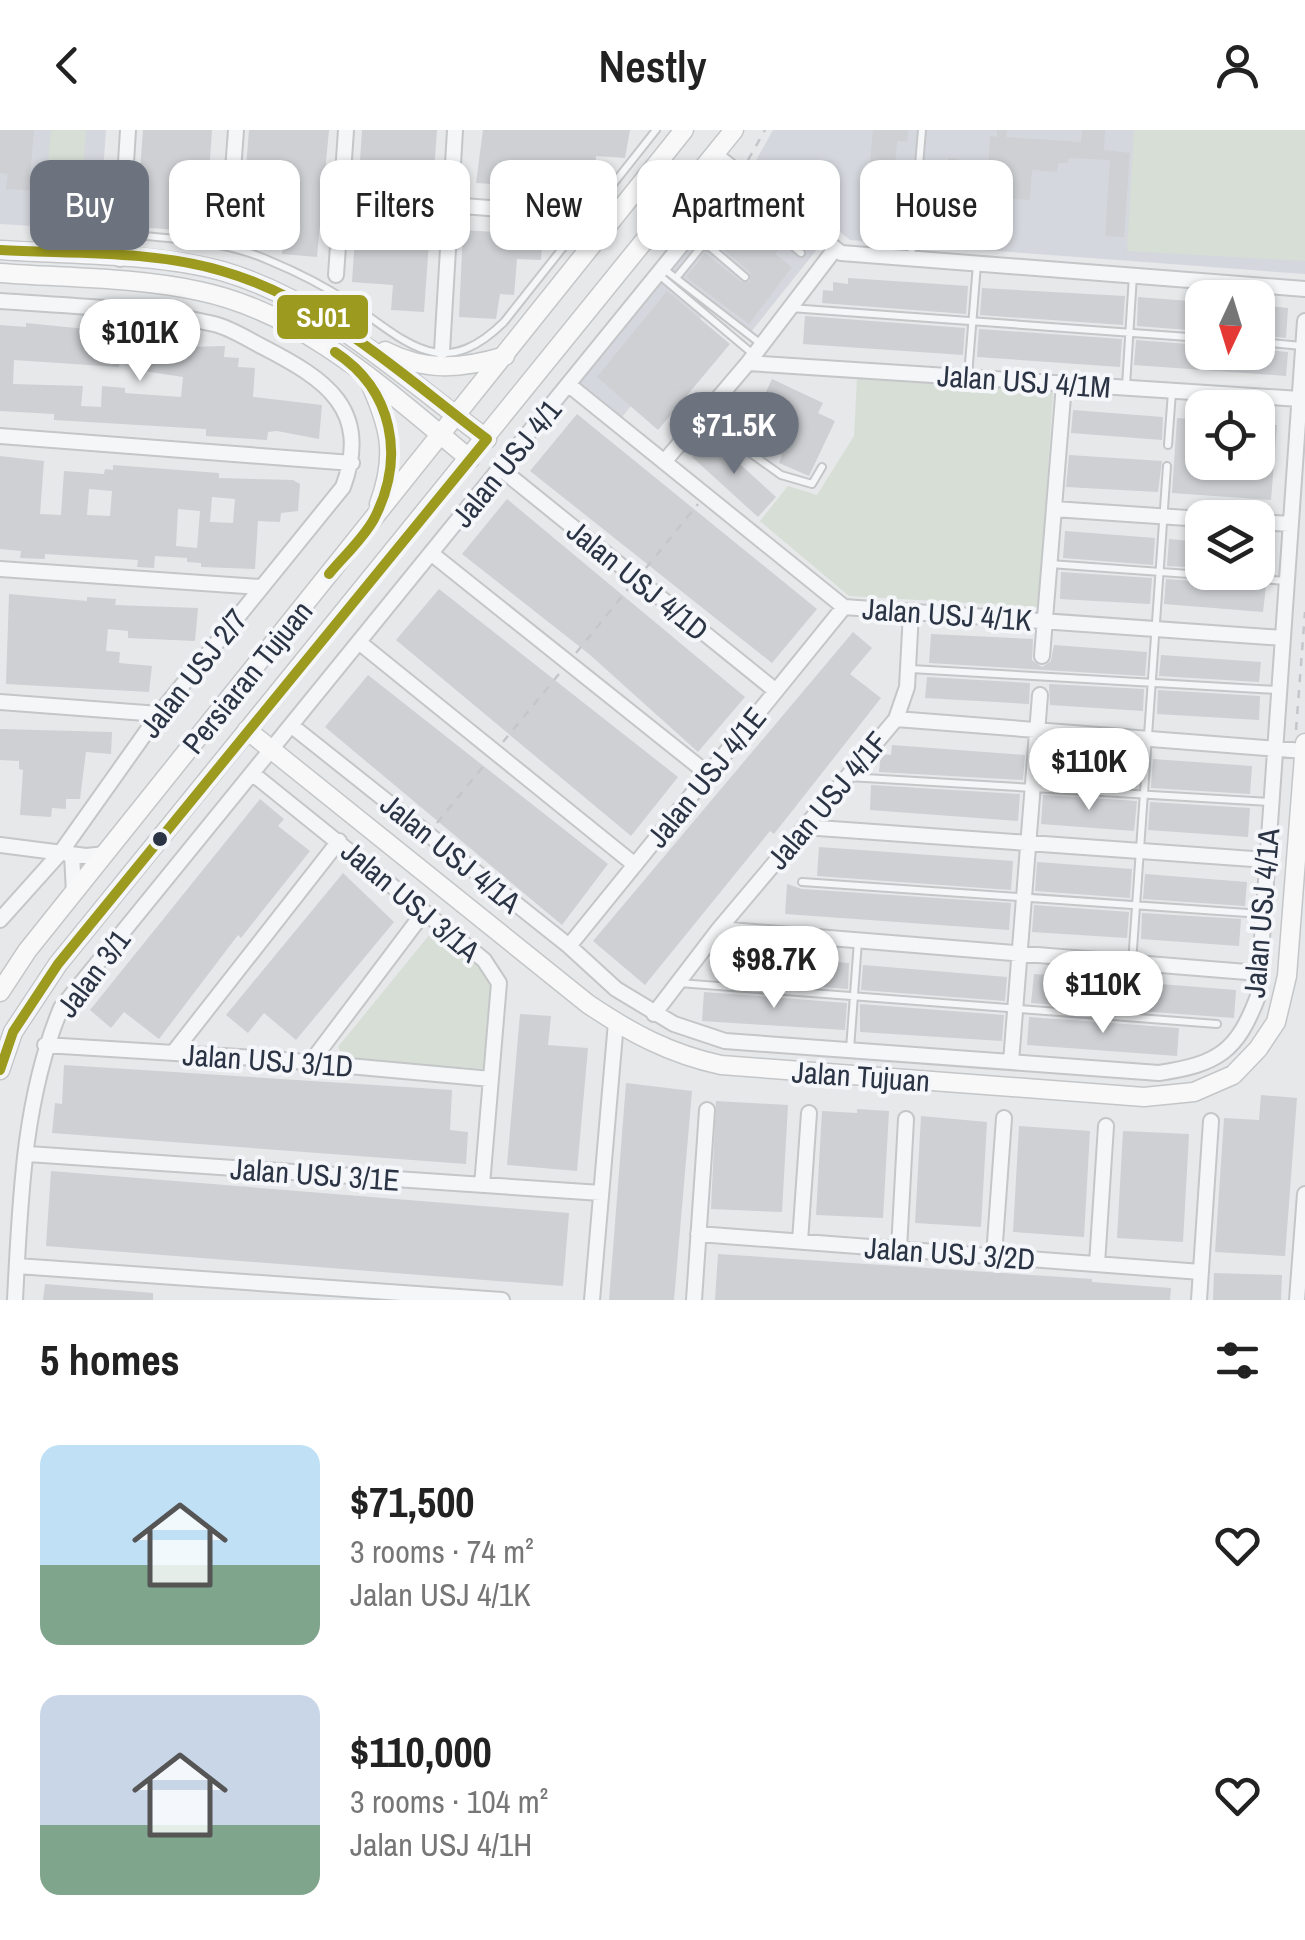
<!DOCTYPE html>
<html lang="en">
<head>
<meta charset="utf-8">
<style>
  :root { --surface:#fff; --page:#f2f2f2; --text:#222; --muted:#767676; --accent:#6c737f }
  body { margin:0; font-family:"Archivo Narrow",sans-serif; background:var(--page); color:var(--text); height:100vh; display:flex; flex-direction:column; font-size:38px; white-space:nowrap }
  * { box-sizing:border-box; margin:0 }
  p { font-size:32px; color:var(--muted) }
  .icon { flex:none; width:55px; height:55px; fill:none; stroke:currentColor; stroke-width:2; stroke-linecap:round; stroke-linejoin:round }
  .map { position:relative; height:1170px; overflow:hidden }
  .panel { display:flex; flex-direction:column; background:var(--surface); flex:1 }
  .panel>* { flex:none }
  .top-card { position:absolute; left:30px; top:30px; width:1245px; height:90px; display:flex; gap:20px }
  .needle { width:65px; rotate:184deg }
  .tools { position:absolute; left:1185px; top:150px; display:grid; gap:20px }
  .tools a { display:grid; place-items:center; width:90px; height:90px; border-radius:20px; background:var(--surface); box-shadow:0 2px 8px #0004; font-size:50px }
  .price { position:absolute; translate:-50% -85px; padding:0 22px; border-radius:35px; background:#fff; color:#222; font-size:32px; line-height:65px; filter:drop-shadow(0 2px 5px #0008) }
  .price::after { content:''; position:absolute; left:50%; top:60px; width:30px; height:22px; margin-left:-15px; background:inherit; clip-path:polygon(0 0,100% 0,50% 100%) }
  .price.active { background:var(--accent); color:#fff }
  ul { padding:0; list-style:none }
  li { display:flex; align-items:center; gap:30px; height:250px; padding:0 40px }
  li span { display:grid; place-items:center; flex:none; width:280px; height:200px; border-radius:20px; color:#555 }
  li>.icon { margin-inline-start:auto }
  span .icon { width:120px; height:120px; fill:#fffc; stroke-width:1 }
  li b { font-size:42px }
  h2 { display:flex; justify-content:space-between; align-items:center; height:120px; padding:0 40px; font-size:42px }
  .chip { padding:0 35px; border-radius:20px; background:var(--surface); box-shadow:0 2px 8px #0004; font-size:35px; line-height:90px }
  .chip.active { background:var(--accent); color:#fff }
  header { display:flex; justify-content:space-between; align-items:center; height:130px; padding:0 40px; background:var(--surface); font-size:45px; font-weight:600 }
  .map>svg:first-child { display:block }
  .built { fill:#d4d7dd }
  .green { fill:#d6ded6 }
  .building { fill:#ced0d3; fill-rule:evenodd }
  .lines { fill:none; stroke-linecap:round; stroke-linejoin:round }
  .lane-casing { stroke:#c4c6c8; stroke-width:10 }
  .street-casing { stroke:#c4c6c8; stroke-width:18 }
  .secondary-casing { stroke:#c4c6c8; stroke-width:21 }
  .path { stroke:#c5c6ca; stroke-width:2.5; stroke-dasharray:8 8; stroke-linecap:butt }
  .lane { stroke:#f5f6f7; stroke-width:6 }
  .street { stroke:#f5f6f7; stroke-width:14 }
  .secondary { stroke:#f8f8f8; stroke-width:18 }
  .bus-1-casing { stroke:#f4f6f9; stroke-width:18 }
  .bus-1 { stroke:#9c9a1f; stroke-width:10 }
  .bus-dot { fill:#2b3445; stroke:#f4f6f9; stroke-width:4 }
  .labels { text-anchor:middle; dominant-baseline:central; stroke-width:8; stroke-linejoin:round; paint-order:stroke }
  .street-label { font-size:30px; fill:#2b3445; stroke:#f4f6f9 }
  .line-badge { stroke:#f4f6f9; stroke-width:4 }
  .badge-label { font-size:28px; text-anchor:middle; font-weight:bold; fill:#fff }
</style>
</head>
<body>
<header><svg class="icon" aria-label="back" viewBox="0 0 24 24"><path d="M15 5l-7 7 7 7"/></svg>Nestly<svg class="icon" aria-label="person" viewBox="0 0 24 24"><circle cx="12" cy="8" r="4"/><path d="M4 21q1-7 8-7t8 7"/></svg></header>
<div class="map">
<svg width="1305" height="1170" viewBox="0 0 1305 1170">
  <rect width="100%" height="100%" fill="#e6e8ea"/>
  <!-- built -->
  <path class="built" d="M0,0H106L99,100L0,94Z
    M773,0H1305V144L850,110L754,34Z
    M738,55L818,118L751,202L713,173L619,291L576,254Z"/>
  <!-- green -->
  <path class="green" d="M51,0H86L83,43L47,41Z
    M1134,0H1305V131L1127,121Z
    M857,249L1053,262L1039,477L849,466L760,391L788,356L817,365L854,306Z
    M435,798C507,855 494,852 485,939L345,930L338,917Z"/>
  <!-- building -->
  <path class="building" d="M0,0H34L30,46L63,49L61,69L38,68V61L6,59L8,44L0,43Z
    M143,0H212L205,102L136,97Z
    M249,0H329L317,127L282,124L284,107L241,104Z
    M362,0H437L424,182L391,180L393,155L352,152Z
    M483,0H630L625,28L596,26L594,61L476,53Z
    M873,0H908L907,12L897,11L893,59L868,57Z
    M997,0H1007L1006,7L1081,12L1082,0H1105L1104,20L1130,23L1124,107L1105,106L1110,30L1069,28L1068,33H1058L1057,42L1032,40L1030,70L1004,68L1002,100L938,96L939,37L948,38V28L959,29L958,41L988,43L990,6L997,7Z
    M741,82L782,116L775,124L792,137L749,194L686,147L705,123L741,152H750V142L724,120L741,100L730,91Z
    M463,100L543,105L541,130L517,129L514,165L500,164L496,189L459,187Z
    M848,148L968,156L966,184L822,173L823,160L833,161V152L848,154Z
    M982,158L1125,166L1123,195L980,185Z
    M667,161L730,214L658,300L597,247Z
    M1138,167L1202,172V201L1137,196Z
    M1258,175L1288,178L1286,208L1258,205Z
    M805,186L965,198L963,225L803,214Z
    M26,193L167,207V212L185,213V217L225,216L224,227L239,228L238,237L255,238L253,267L322,275L319,309L277,301L268,302L267,310L206,306V299L54,290V284L0,281V195L26,197ZM120,225L145,227L144,241L183,247L181,267L125,263V258L102,256L101,277L81,276L83,256L13,254L14,230L119,237Z
    M979,199L1122,209L1120,237L977,227Z
    M1136,210L1202,215V222H1258V219L1288,222L1286,246L1134,235Z
    M772,249L823,273L818,283L835,291L809,346L779,333L782,325L761,315L766,304L754,298L758,290L754,288Z
    M1073,280L1163,287L1162,310L1071,303Z
    M577,284L817,479L772,533L530,341Z
    M1177,288L1202,290V336L1233,338L1258,340V294L1277,295L1271,370L1172,363Z
    M710,307L776,367L758,387L692,327Z
    M1069,325L1162,331L1158,362L1066,357Z
    M0,326L44,331L40,384L61,385L64,341L104,344L105,339L113,340V335L219,343V348L293,350L300,354L298,381L281,383L280,392L258,391L255,439L201,437V433L187,432V428L155,426L154,438L137,437L138,430L45,424V429L20,428L21,421L0,419ZM89,359L112,361L110,386L87,385ZM212,367L235,369L233,393L210,392ZM178,379L200,381L197,418L176,416Z
    M507,369L745,567L698,622L589,524L462,424Z
    M1065,401L1155,408L1153,435L1063,428Z
    M1169,409L1202,412V438L1167,436Z
    M1061,442L1152,448L1150,474L1060,469Z
    M1166,449L1266,456L1263,482L1164,474Z
    M439,459L678,647L631,706L396,510Z
    M9,464L87,471V467L116,469L115,475L198,478L195,511L128,508V501L108,499L106,521L120,522L119,533L152,536L149,562L6,554Z
    M853,502L872,518L850,544L881,568L774,704L770,701L645,855L593,811Z
    M931,504L1033,509L1032,530L1042,537L1051,531L1054,515L1147,522L1145,546L929,533Z
    M1161,525L1261,532L1259,552L1159,546Z
    M368,545L608,734L562,795L325,597Z
    M927,547L1030,553L1029,574L925,568Z
    M1049,554L1144,559L1143,581L1050,575Z
    M1158,560L1260,566L1259,590L1157,584Z
    M0,599L112,602L111,624L86,622L80,669H66V679L52,678L51,687L20,685L23,640L19,639V631L0,630Z
    M892,615L1025,625L1023,650L879,642L881,624L891,625Z
    M1046,622L1140,628L1137,657L1044,652Z
    M1153,629L1252,636L1250,664L1151,658Z
    M871,655L1020,664L1018,691L870,680Z
    M1043,665L1137,671L1134,701L1041,694Z
    M260,669L284,689L278,696L310,721L241,808L238,805L159,909L124,882L111,898L90,880Z
    M1150,672L1250,678L1248,707L1148,700Z
    M819,717L1013,731L1011,760L817,746Z
    M1037,732L1132,739L1130,768L1035,761Z
    M343,743L394,792L296,910L264,883L248,903L226,885Z
    M1145,744L1247,752L1245,776L1143,769Z
    M787,754L802,759L1011,773L1009,800L785,784Z
    M1034,775L1129,782L1127,808L1032,802Z
    M1142,783L1241,789L1239,816L1141,809Z
    M733,824L849,833L848,859L731,850Z
    M863,835L1007,847L1005,871L861,860Z
    M1034,844L1236,860L1234,888L1031,873Z
    M704,862L847,873L845,900L702,891Z
    M860,874L1004,885L1002,911L860,902Z
    M520,884L551,886L548,915L588,918L577,1041L507,1035Z
    M1029,887L1179,898L1177,926L1027,915Z
    M64,935L452,960L450,1000L468,1002L466,1034L52,1003L55,973L62,974Z
    M626,953L692,961L674,1170H609Z
    M1261,965L1297,968L1285,1126L1215,1122L1224,988L1259,990Z
    M716,971L788,975L782,1082L711,1079Z
    M857,979L889,981L883,1088L816,1085L822,981L857,983Z
    M921,986L987,992L981,1097L915,1093Z
    M1019,996L1090,1001L1084,1107L1013,1102Z
    M1123,1001L1189,1004L1183,1112L1117,1108Z
    M51,1041L569,1083L563,1156L46,1116Z
    M718,1124L1092,1149V1152L1171,1158L1170,1170H715Z
    M1214,1143L1282,1145L1281,1170H1213Z
    M45,1154L153,1163V1170H43Z"/>
  <g class="lines">
    <defs>
      <path id="lane" d="M711,82L721,90L712,105
        M721,90L734,76L743,75L801,123
        M124,104C173,109 223,110 268,130C297,142 325,156 350,173C407,212 442,253 504,192L656,0
        M911,128L922,0
        M664,139L761,214
        M659,145L753,224
        M676,148L702,116L710,117L745,147
        M790,178L1202,208
        M1258,212L1302,216
        M968,246L977,134
        M1126,256L1133,145
        M703,289L781,345L812,354L822,337
        M1168,315L1172,262
        M1050,434L1286,451
        M911,539L1278,560
        M848,647L1270,672
        M802,752L1262,784
        M1132,833L1167,336
        M679,853L1217,894
        M850,919L858,811"/>
      <path id="street" d="M717,26L841,123L1305,159
        M450,75L567,84
        M229,94L236,0
        M120,129L128,0
        M336,145L346,0
        M0,171C71,176 144,178 214,194C231,198 247,209 263,217C325,249 372,279 343,357L159,584L61,722L0,790
        M442,221L455,0
        M748,233L1300,269
        M569,255L844,477L1283,508
        M0,306L352,333
        M664,332L748,233L835,119
        M501,339L776,561
        M1054,379L1202,389
        M1258,392L1291,394
        M432,424L708,644
        M0,439L261,457
        M360,513L635,735
        M1042,526L1064,254
        M0,572L159,584
        M896,589L1304,621
        M292,596L569,816L616,859L674,894L725,911L1159,943C1218,934 1237,922 1258,866L1305,191
        M253,644L484,830L499,853L482,1055
        M804,697L1267,730
        M0,715L86,726L106,724
        M72,724L74,763
        M719,799L1259,843
        M569,816L844,477
        M654,884L719,799L896,589L907,557L911,482
        M45,915L272,929L491,949
        M173,923L339,711
        M311,932L424,782
        M1011,932L1040,565
        M28,1024L601,1063
        M698,1104L1201,1142
        M800,1111L809,983
        M899,1119L906,989
        M994,1126L1004,988
        M1097,1134L1106,996
        M17,1136L502,1170
        M15,1170C20,1073 23,969 61,878L739,44
        M592,1170L616,892
        M694,1170L707,980
        M1199,1170L1211,991
        M1297,1170L1305,1064"/>
      <path id="secondary" d="M0,120C70,125 155,123 222,141C325,171 403,248 487,309
        M0,143C66,148 134,147 199,161C305,183 388,262 470,329
        M385,221C426,242 462,239 505,226
        M369,251C390,297 397,325 379,374
        M247,600L588,874C631,903 670,924 721,935L1144,967L1194,962L1233,945L1258,919L1276,892L1287,846L1305,613
        M0,862L27,821L684,0
        M0,940L13,902L58,834L734,0"/>
    </defs>
    <!-- lane casing -->
    <use href="#lane" class="lane-casing"/>
    <!-- street casing -->
    <use href="#street" class="street-casing"/>
    <!-- secondary casing -->
    <use href="#secondary" class="secondary-casing"/>
    <!-- path -->
    <path class="path" d="M748,30L765,0
      M646,438L698,374
      M576,523L628,459
      M1296,600L1305,482
      M503,612L559,544
      M437,693L486,633"/>
    <!-- lane -->
    <use href="#lane" class="lane"/>
    <!-- street -->
    <use href="#street" class="street"/>
    <!-- secondary -->
    <use href="#secondary" class="secondary"/>
    <defs>
      <path id="bus-1" d="M0,120C73,124 151,120 222,141C324,170 404,247 487,309L58,834L13,902L0,940
        M329,444C344,426 363,409 374,389C406,327 393,260 335,222"/>
    </defs>
    <!-- bus-1 casing -->
    <use href="#bus-1" class="bus-1-casing"/>
    <!-- bus-1 -->
    <use href="#bus-1" class="bus-1"/>
  </g>
  <!-- markers -->
  <circle class="bus-dot" cx="160" cy="709" r="9"/>
  <g class="labels">
    <!-- street labels -->
    <g class="street-label">
      <text transform="translate(1024 251) rotate(4)">Jalan USJ 4/1M</text>
      <text transform="translate(506 333) rotate(-51)">Jalan USJ 4/1</text>
      <text transform="translate(638 450) rotate(39)">Jalan USJ 4/1D</text>
      <text transform="translate(947 484) rotate(4)">Jalan USJ 4/1K</text>
      <text transform="translate(193 543) rotate(-52)">Jalan USJ 2/7</text>
      <text transform="translate(247 547) rotate(-51)">Persiaran Tujuan</text>
      <text transform="translate(706 647) rotate(-51)">Jalan USJ 4/1E</text>
      <text transform="translate(827 670) rotate(-50)">Jalan USJ 4/1F</text>
      <text transform="translate(451 723) rotate(39)">Jalan USJ 4/1A</text>
      <text transform="translate(411 771) rotate(40)">Jalan USJ 3/1A</text>
      <text transform="translate(1261 783) rotate(-85)">Jalan USJ 4/1A</text>
      <text transform="translate(93 843) rotate(-53)">Jalan 3/1</text>
      <text transform="translate(268 930) rotate(4)">Jalan USJ 3/1D</text>
      <text transform="translate(861 946) rotate(4)">Jalan Tujuan</text>
      <text transform="translate(315 1044) rotate(4)">Jalan USJ 3/1E</text>
      <text transform="translate(950 1123) rotate(4)">Jalan USJ 3/2D</text>
    </g>
  </g>
  <rect class="line-badge" x="275" y="163" width="95" height="48" rx="10" fill="#9c9a1f"/>
  <g class="badge-label">
    <text x="323" y="197">SJ01</text>
  </g>
</svg>
<div class="tools">
<a><svg class="needle" viewBox="-14 -14 28 28"><path d="M0-13l5 13h-10z" fill="#e53935"/><path d="M0 13l5-13h-10z" fill="#767676"/></svg></a>
<a><svg class="icon" aria-label="locate" viewBox="0 0 24 24"><circle cx="12" cy="12" r="6"/><path d="M12 2v4M12 18v4M2 12h4M18 12h4"/></svg></a>
<a><svg class="icon" aria-label="layers" viewBox="0 0 24 24"><path d="M12 4l9 5-9 5-9-5zM3 14l9 5 9-5"/></svg></a>
</div>
<b class="price" style="left:140px;top:254px">$101K</b>
<b class="price active" style="left:734px;top:347px">$71.5K</b>
<b class="price" style="left:1089px;top:683px">$110K</b>
<b class="price" style="left:774px;top:881px">$98.7K</b>
<b class="price" style="left:1103px;top:906px">$110K</b>
<div class="top-card">
<a class="chip active">Buy</a>
<a class="chip">Rent</a>
<a class="chip">Filters</a>
<a class="chip">New</a>
<a class="chip">Apartment</a>
<a class="chip">House</a>
</div>
</div>
<section class="panel">
<h2>5 homes<svg class="icon" aria-label="filters" viewBox="0 0 24 24"><path d="M4 7h16M4 17h16"/><circle cx="9" cy="7" r="2"/><circle cx="15" cy="17" r="2"/></svg></h2>
<ul>
<li><span style="background:linear-gradient(#bfe0f5 60%,#7fa58c 0)"><svg class="icon" aria-label="home" viewBox="0 0 24 24"><path d="M3 11l9-7 9 7M6 9v11h12V9"/></svg></span><div><b>$71,500</b><p>3 rooms · 74 m²</p><p>Jalan USJ 4/1K</p></div><svg class="icon" aria-label="heart" viewBox="0 0 24 24"><path d="M12 20l-8-8c-3-5 5-10 8-4 3-6 11-1 8 4z"/></svg></li>
<li><span style="background:linear-gradient(#c9d6e8 65%,#7fa58c 0)"><svg class="icon" aria-label="home" viewBox="0 0 24 24"><path d="M3 11l9-7 9 7M6 9v11h12V9"/></svg></span><div><b>$110,000</b><p>3 rooms · 104 m²</p><p>Jalan USJ 4/1H</p></div><svg class="icon" aria-label="heart" viewBox="0 0 24 24"><path d="M12 20l-8-8c-3-5 5-10 8-4 3-6 11-1 8 4z"/></svg></li>
</ul>
</section>
</body>
</html>
